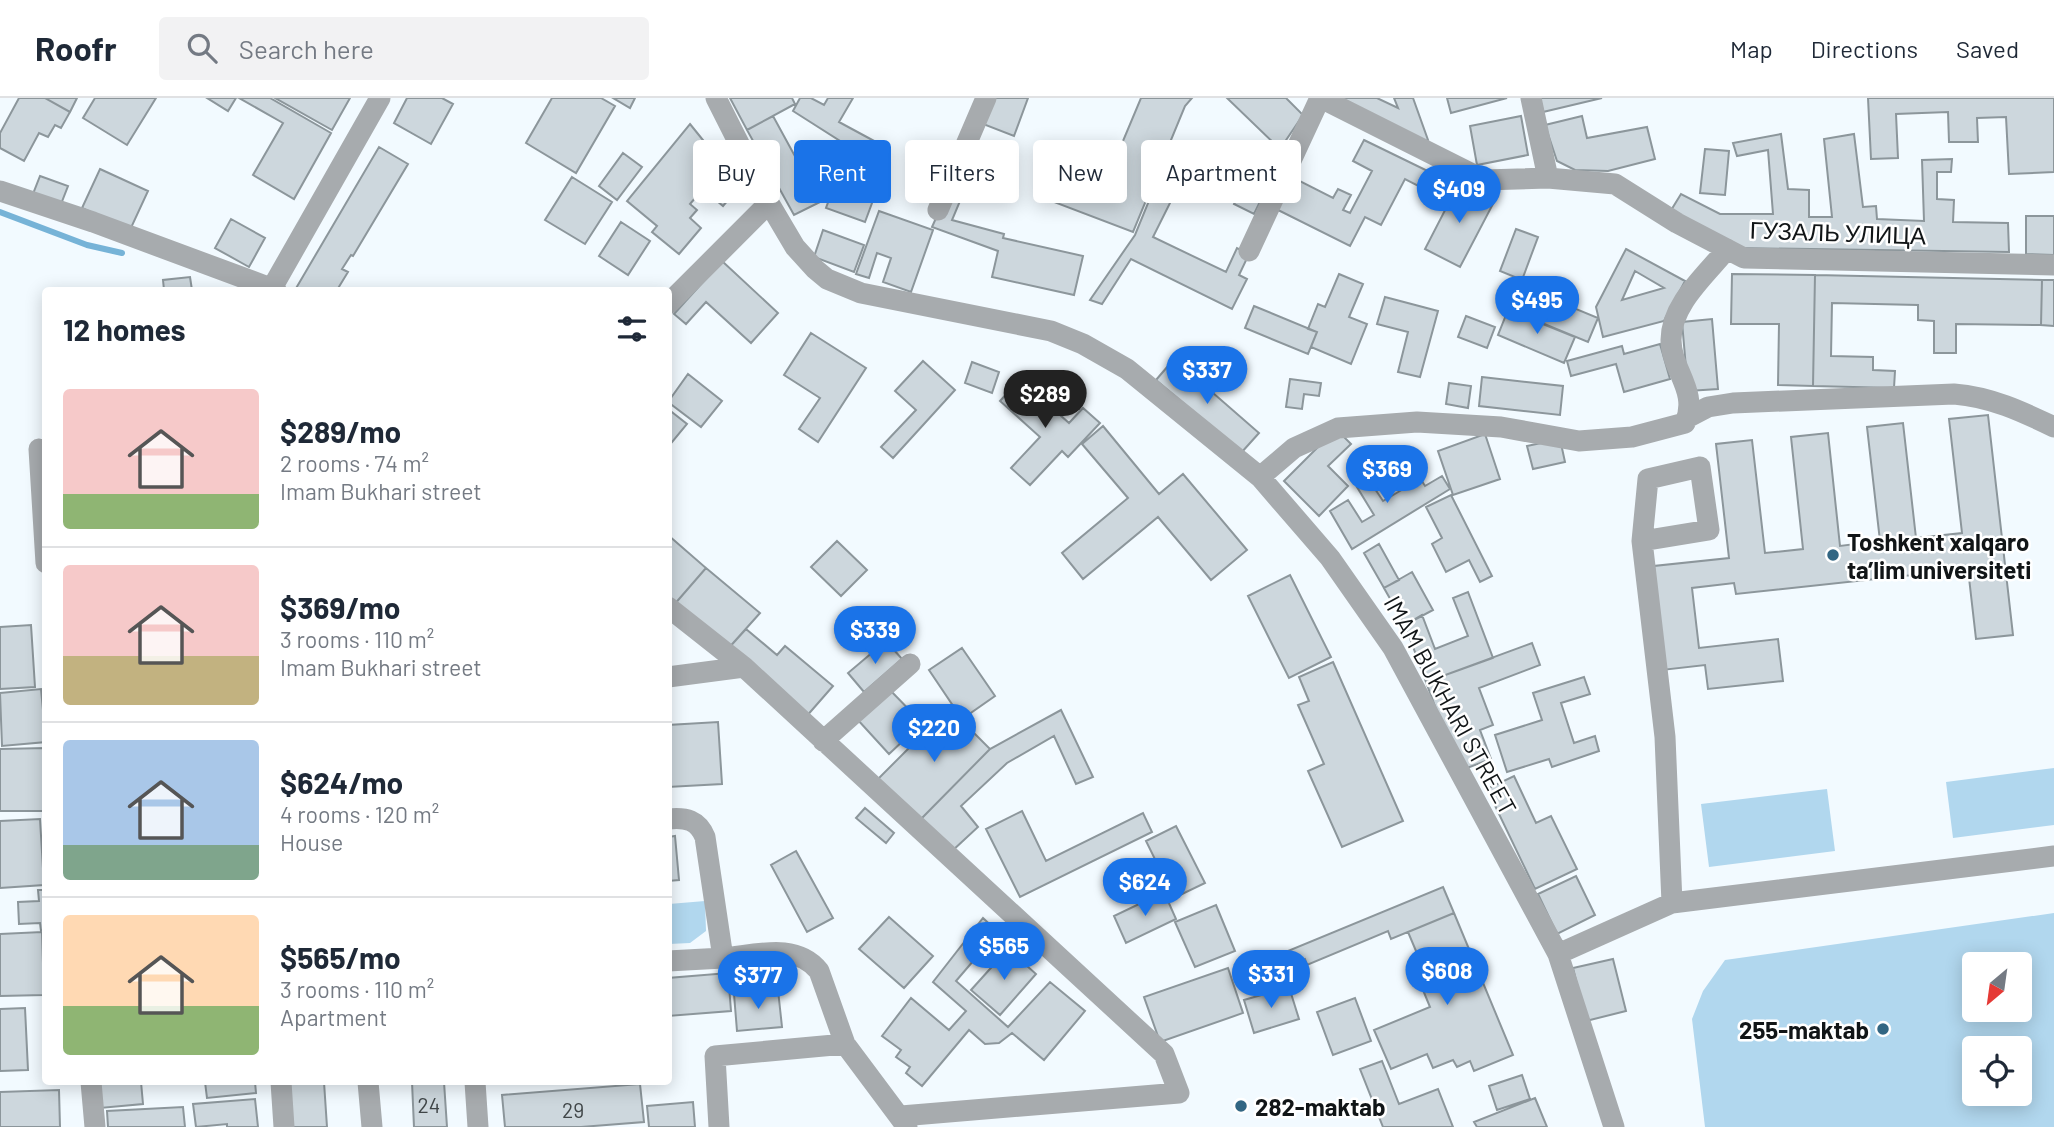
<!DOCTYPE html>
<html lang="en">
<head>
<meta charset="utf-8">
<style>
  :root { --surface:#fff; --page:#f2f2f3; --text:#1f2937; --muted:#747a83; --line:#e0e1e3; --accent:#1a73e8 }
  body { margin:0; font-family:Barlow,sans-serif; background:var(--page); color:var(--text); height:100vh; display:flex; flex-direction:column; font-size:26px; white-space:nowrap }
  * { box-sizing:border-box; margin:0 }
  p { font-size:23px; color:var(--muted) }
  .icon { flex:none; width:38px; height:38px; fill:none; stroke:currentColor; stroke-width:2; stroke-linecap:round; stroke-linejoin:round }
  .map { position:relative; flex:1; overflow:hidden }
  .details { position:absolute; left:42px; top:189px; width:630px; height:798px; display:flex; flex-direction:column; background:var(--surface); border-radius:7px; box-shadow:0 4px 18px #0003 }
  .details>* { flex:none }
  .top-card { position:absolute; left:693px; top:42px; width:665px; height:63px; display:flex; gap:14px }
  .needle { width:46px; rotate:209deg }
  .buttons { position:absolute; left:1962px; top:854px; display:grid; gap:14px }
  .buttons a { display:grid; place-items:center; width:70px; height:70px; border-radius:7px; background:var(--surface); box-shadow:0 4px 18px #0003; font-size:35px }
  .price { position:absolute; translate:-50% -60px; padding:0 16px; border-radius:24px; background:var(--accent); color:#fff; font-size:23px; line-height:46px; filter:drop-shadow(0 2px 4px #0008) }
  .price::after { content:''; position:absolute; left:50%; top:42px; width:21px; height:16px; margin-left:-10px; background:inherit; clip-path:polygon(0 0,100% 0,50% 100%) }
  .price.on { background:#222; color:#fff }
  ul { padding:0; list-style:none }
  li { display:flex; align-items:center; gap:21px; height:175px; padding:0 21px }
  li+li { border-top:2px solid var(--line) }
  li span { display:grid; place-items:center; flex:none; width:196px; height:140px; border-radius:7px; color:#555 }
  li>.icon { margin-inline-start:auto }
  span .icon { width:84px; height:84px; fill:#fffc; stroke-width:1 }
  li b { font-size:30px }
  h2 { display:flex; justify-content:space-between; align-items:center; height:84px; padding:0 21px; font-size:30px }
  .chip { padding:0 24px; border-radius:7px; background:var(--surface); box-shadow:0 4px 18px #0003; font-size:24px; line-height:63px }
  .chip.on { background:var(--accent); color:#fff }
  header { display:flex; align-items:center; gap:42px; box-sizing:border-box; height:98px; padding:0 35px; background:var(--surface); border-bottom:2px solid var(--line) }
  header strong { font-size:33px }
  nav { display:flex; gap:38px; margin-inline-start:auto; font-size:24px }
  .search { width:490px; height:63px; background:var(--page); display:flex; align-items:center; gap:18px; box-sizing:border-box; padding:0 24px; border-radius:7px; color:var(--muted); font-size:26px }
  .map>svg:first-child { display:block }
  .green { fill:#b1d7ee; fill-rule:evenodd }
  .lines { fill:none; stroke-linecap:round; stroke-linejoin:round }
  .stream { stroke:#76b3d7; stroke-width:6 }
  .building { fill:#cdd7dd; stroke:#8c969b; stroke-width:2; fill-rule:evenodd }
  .minor { stroke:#a7abae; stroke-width:21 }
  .poi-dot { fill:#326683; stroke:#fff; stroke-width:2.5 }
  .labels { text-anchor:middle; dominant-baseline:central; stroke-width:5; stroke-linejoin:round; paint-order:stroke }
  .number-label { font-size:21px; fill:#404648 }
  .street-label { font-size:24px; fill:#111517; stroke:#fff }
  .poi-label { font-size:24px; font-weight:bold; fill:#111517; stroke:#fff; text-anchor:start }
</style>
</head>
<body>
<header>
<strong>Roofr</strong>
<div class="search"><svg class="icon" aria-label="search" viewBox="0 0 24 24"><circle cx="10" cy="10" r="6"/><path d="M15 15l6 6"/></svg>Search here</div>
<nav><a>Map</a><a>Directions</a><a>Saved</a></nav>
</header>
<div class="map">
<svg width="2054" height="1029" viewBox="0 0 2054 1029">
  <rect width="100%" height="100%" fill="#f2faff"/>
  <!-- green -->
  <path class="green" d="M2054,670V727L1953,740L1946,684Z
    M1827,691L1835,753L1709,769L1701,706Z
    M705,803L706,833L690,845L669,846V806Z
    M2054,815V1029H1705L1692,921L1703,893L1725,862ZM2020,866V912H1974V866ZM2020,950V996H1974V950Z"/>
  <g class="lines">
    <!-- stream -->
    <path class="stream" d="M0,114L87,147L122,155"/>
  </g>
  <!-- building -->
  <path class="building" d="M19,0H45L70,14L61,30L55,27L48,39L39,35L24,63L0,50V35Z
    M45,0H77L70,14Z
    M95,0H156L127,47L83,20Z
    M207,0H236L228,13Z
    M239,0H270L331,35L294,101L253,77L283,25Z
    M275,0H350L332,32Z
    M407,0H442L453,6L431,46L394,25Z
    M552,0H601L615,8L576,75L526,45Z
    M613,0H635L630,10Z
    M730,0H792L795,6L747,32Z
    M800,0H811L824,7L828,0H853L839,24L889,51L877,73L848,57L851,50L793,13Z
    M992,0H1028L1014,38L983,26Z
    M1141,0H1192L1185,8L1133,134L1054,104L1065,72L1105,86Z
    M1227,0H1286L1303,17L1280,51Z
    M1335,0H1377L1398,10L1394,0H1413L1428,42L1421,45Z
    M1447,0H1507L1451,15Z
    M1540,0H1602L1543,14Z
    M1868,0H2054V74L2009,76L2006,19L1977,20L1978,44H1949L1948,14L1896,16L1898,60L1871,61Z
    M773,18L820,104L794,117L747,32Z
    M1521,18L1528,57L1477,67L1470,28Z
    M1582,18L1587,40L1647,29L1655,61L1608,73L1575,72L1557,63L1545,27Z
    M690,26L740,88L723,108L703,91L690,106L697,112L690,120L701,130L679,156L652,134L657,128L627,103Z
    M1781,36L1788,91L1809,92V119H1832L1824,41L1854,36L1863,109L1876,108L1877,121L1924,123L1922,62L1952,61L1951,74H1937V101L1954,102L1953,124L2008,125L2009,154L1736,150L1670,114L1681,96L1720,116H1773L1768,52L1737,58L1733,45Z
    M1364,42L1440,79L1432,95L1405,81L1381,127L1365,119L1350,148L1276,111L1292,79L1333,100L1338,91L1351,97L1343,112L1350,115L1372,73L1353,63Z
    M379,49L408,66L353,158L351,157L342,171L348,174L337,192H295Z
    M1705,51L1729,53L1725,97L1700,95Z
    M623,55L642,69L617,102L599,88Z
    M843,64L882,78L865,124L826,110Z
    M932,66L950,75L935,105L917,96Z
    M100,71L148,93L130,132L82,110Z
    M1249,75L1269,85L1254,116L1234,106Z
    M40,78L68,88L61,106L33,96Z
    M955,78L968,84L952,122L1004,136L1003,140L1083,158L1074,197L992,179L998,153L932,129Z
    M572,79L612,104L585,146L545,122Z
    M1459,85L1494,104L1460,169L1425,151Z
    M1155,88L1174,97L1153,139L1226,174L1237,150L1249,156L1239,177L1247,181L1232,211L1131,161L1102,206L1090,202L1135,137Z
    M879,113L933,132L911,194L883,184L891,160L877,155L869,180L856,176Z
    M2026,118H2054V157L2026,156Z
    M231,121L265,140L249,169L215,150Z
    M621,124L650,143L628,177L599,158Z
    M1516,131L1538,139L1522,182L1500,173Z
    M823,132L864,147L854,174L814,159Z
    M1626,151L1685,183L1664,223L1603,239L1596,209ZM1635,173L1664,190L1622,202Z
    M722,163L778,215L751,245L706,204L686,226L674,216Z
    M1339,176L1363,186L1349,219L1367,226L1351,266L1311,249L1317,234L1308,231L1318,206L1325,209Z
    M1732,176L1815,177L1813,288L1778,287L1779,226H1731Z
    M1815,177L2042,182L2041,227L1956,226V255H1934V223L1918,222V207L1832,205L1831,258L1873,259V272L1895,273L1894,290L1813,288Z
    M190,179L192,192H164L163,182Z
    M2042,182H2054V228L2041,227Z
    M1513,185L1598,220L1588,244L1503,209Z
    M1385,199L1438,213L1420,279L1398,274L1408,234L1377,226Z
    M1254,208L1317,234L1308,256L1245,230Z
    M1508,212L1575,239L1564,265L1498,237Z
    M1466,218L1495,229L1487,250L1458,239Z
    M1712,221L1718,291L1688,293L1682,224Z
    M811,235L866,270L818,344L799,331L820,300L784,277Z
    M1660,246L1670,281L1624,294L1616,266L1571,278L1567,263L1622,248L1624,256Z
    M1174,261L1259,335L1241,355L1156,282Z
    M923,263L955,292L893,360L881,349L916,312L895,293Z
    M972,264L999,274L992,295L965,285Z
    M688,276L722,303L701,329L668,304Z
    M1482,279L1563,288L1560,317L1479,308Z
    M1020,281L1069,325L1083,310L1100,325L1068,359L1062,353L1030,387L1011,370L1040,339L1000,303Z
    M1290,281L1321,285L1319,298L1304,296L1302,311L1286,309Z
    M1449,285L1471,288L1468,310L1446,306Z
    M668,311L687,326L668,349Z
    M1988,317L2013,537L1976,541L1968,471L1736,496L1734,485L1692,490L1699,550L1778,541L1783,583L1708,591L1705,567L1662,572L1654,468L1729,460L1716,346L1752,342L1765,455L1803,451L1791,339L1828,335L1840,448L1880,443L1867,329L1903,325L1916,440L1962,435L1949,321Z
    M1103,328L1159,396L1183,376L1247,452L1211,482L1158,419L1083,481L1062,455L1128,400L1082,346Z
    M1336,331L1351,346L1328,368L1348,388L1319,418L1284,383Z
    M1485,336L1500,381L1453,397L1438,353Z
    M1560,341L1565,364L1533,371L1527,348Z
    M1409,362L1425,388L1442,378L1450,391L1352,451L1330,413L1348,402L1362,424L1374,417L1357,389L1369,382L1383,403L1405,390L1393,371Z
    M1451,397L1492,478L1480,484L1469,462L1446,474L1432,446L1442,440L1426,409Z
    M668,437L706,470L673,508L668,504Z
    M837,443L867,472L841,498L811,469Z
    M1379,446L1399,482L1384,490L1364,455Z
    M706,470L760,515L726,553L673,508Z
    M1412,474L1433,512L1405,527L1384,490Z
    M1290,477L1331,559L1289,580L1248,498Z
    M1468,494L1493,560L1426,584L1405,527L1422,517L1435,551L1468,538L1453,500Z
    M31,527L35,589L0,591V529Z
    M746,531L777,557L785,548L833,588L805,620L726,553Z
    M886,543L902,561L864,594L848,575Z
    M1532,545L1540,567L1479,590L1493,627L1480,632L1491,661L1459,673L1426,584Z
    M962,550L995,598L962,621L929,572Z
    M1333,564L1403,723L1342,749L1308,673L1324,666L1298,607L1309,603L1299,579Z
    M1584,579L1590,596L1561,605L1574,645L1595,638L1599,653L1552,669L1549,661L1507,674L1495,637L1542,622L1533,595Z
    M41,591L46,644L2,648L0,595Z
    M889,591L922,625L889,656L857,621Z
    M949,610L990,651L920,722L878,681Z
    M1061,612L1093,679L1076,686L1054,638L1007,665L961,708L978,729L952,753L920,722L990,651Z
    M718,624L722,686L668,689V627Z
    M46,650V713H0V651Z
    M1514,678L1536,725L1551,718L1577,771L1535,791L1487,691Z
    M865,710L894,735L886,745L856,720Z
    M1022,713L1046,763L1143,715L1152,734L1020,799L986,731Z
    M40,721L44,787L0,790V723Z
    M1176,728L1205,785L1174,800L1146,743Z
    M675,738L679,782L668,783V739Z
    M796,753L833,820L807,834L771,767Z
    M1576,778L1595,817L1557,836L1538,796Z
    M1443,789L1454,815L1391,841L1388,833L1307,867L1305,861L1288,868L1283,855Z
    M38,792H46V832L41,833L40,825L19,826L18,804L39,803Z
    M1164,794L1176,821L1126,845L1114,818Z
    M1216,807L1235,853L1195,869L1175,824Z
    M1454,815L1513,957L1474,973L1470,963L1457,969L1453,962L1433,970L1427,956L1391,971L1374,932L1430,909L1416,875L1424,872L1408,834Z
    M889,819L933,858L904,890L859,851Z
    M983,820L998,834L956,883L1008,929L1050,884L1085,913L1044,962L1012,935L999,945L985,946L969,932L922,988L906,975L910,969L896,959L901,952L882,938L911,900L949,932L966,913L933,884Z
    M42,834L44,897L0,898V836Z
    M1008,851L1036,876L1000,917L971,892Z
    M1613,861L1626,913L1586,923L1573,870Z
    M1228,870L1243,915L1160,944L1144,899Z
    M728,875L731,913L668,918V880Z
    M1289,889L1299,921L1254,935L1244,902Z
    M778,892L782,929L737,933L734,896Z
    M1355,900L1371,943L1333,957L1317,914Z
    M25,910L28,972L0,973V911Z
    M1382,963L1399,1006L1438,991L1453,1029H1383L1360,971Z
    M1522,977L1530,1001L1497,1012L1489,988Z
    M97,984H141L143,1006L100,1010Z
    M205,984H255L256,995L207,1000Z
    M288,984H324L327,1029H291Z
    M412,984H444L447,1029H414Z
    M640,986L644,1024L581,1029H505L502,997Z
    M59,992L60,1029H0V994Z
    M1535,1000L1547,1029H1477L1474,1024Z
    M255,1001L258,1029H227V1026L196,1029L193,1006Z
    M693,1004L695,1029H649L647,1008Z
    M183,1009L185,1029H108L107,1013Z"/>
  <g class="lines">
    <!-- minor -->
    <path class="minor" d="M716,0L769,105L795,149L815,171L827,181L861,195L1051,233L1083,246L1127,271L1260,379L1330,460L1393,550L1558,856L1614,1029
      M1321,0L1484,82L1548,80L1615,86L1677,125L1744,160L2054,167
      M1531,0L1548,80
      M0,93L93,124L276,192
      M938,112L986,0
      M1249,153L1320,0
      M272,190L380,0
      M668,206L769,105
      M1687,320L1708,309L1733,305L1954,296C1991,299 2021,313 2054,329
      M39,351L46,465
      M1260,379L1294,350L1338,330L1417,324L1501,329L1579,343L1632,339L1685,325C1699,293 1671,272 1671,242C1671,206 1706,177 1727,151
      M1642,443L1709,432L1700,369L1648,381L1642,443L1665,639L1672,805
      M668,509L744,569L1164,956L1179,995L901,1018
      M668,579L744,569
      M823,643L910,566
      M668,721C686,719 698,722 705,739L723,860C756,857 796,844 819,873L845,946L907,1029
      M1558,856L1672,805L2054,758
      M668,863L723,860
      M91,984L95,1029
      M281,984L284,1029
      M368,984L372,1029
      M475,984L478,1029
      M719,1029L715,958L845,946"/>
  </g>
  <!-- markers -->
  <g class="poi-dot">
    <circle cx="1833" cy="457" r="7"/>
    <circle cx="1883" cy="931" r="7"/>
    <circle cx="1241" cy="1008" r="7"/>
  </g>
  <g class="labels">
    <!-- number labels -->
    <g class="number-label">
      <text x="429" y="1006">24</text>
      <text x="573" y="1011">29</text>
    </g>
    <!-- street labels -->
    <g class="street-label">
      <text transform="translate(1838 134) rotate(2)">ГУЗАЛЬ УЛИЦА</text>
      <text transform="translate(1451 607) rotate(61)">IMAM BUKHARI STREET</text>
    </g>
    <!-- poi labels -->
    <g class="poi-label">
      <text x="1847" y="443">Toshkent xalqaro<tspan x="1847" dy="28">ta’lim universiteti</tspan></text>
      <text x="1869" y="931" text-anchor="end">255-maktab</text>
      <text x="1255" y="1008">282-maktab</text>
    </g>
  </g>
</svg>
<div class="buttons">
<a><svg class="needle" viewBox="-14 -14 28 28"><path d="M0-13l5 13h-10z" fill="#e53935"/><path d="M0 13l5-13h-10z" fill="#747a83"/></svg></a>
<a><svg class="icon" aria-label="locate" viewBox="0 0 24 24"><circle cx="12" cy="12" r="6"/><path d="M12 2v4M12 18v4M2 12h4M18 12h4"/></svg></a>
</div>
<b class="price" style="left:1459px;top:127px">$409</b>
<b class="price" style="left:1537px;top:238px">$495</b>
<b class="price" style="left:1207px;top:308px">$337</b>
<b class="price on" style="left:1045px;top:332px">$289</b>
<b class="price" style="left:1387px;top:407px">$369</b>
<b class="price" style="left:875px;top:568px">$339</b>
<b class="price" style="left:934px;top:666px">$220</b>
<b class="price" style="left:1145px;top:820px">$624</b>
<b class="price" style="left:1004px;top:884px">$565</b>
<b class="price" style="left:1447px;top:909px">$608</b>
<b class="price" style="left:1271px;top:912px">$331</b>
<b class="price" style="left:758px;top:913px">$377</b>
<div class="top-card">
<a class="chip">Buy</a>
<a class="chip on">Rent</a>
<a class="chip">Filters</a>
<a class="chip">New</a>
<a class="chip">Apartment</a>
</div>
<section class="details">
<h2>12 homes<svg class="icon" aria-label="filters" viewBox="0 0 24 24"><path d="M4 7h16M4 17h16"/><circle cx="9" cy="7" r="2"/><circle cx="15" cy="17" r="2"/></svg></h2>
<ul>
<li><span style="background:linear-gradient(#f6c9c9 75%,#8fb573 0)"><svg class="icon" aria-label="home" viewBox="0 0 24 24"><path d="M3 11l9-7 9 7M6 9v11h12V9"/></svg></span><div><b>$289/mo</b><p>2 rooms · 74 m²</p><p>Imam Bukhari street</p></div></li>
<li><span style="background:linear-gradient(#f6c9c9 65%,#c2b280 0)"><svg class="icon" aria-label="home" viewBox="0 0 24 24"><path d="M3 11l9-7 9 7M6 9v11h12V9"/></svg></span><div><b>$369/mo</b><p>3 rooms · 110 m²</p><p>Imam Bukhari street</p></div></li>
<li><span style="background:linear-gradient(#a9c7e8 75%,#7fa58c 0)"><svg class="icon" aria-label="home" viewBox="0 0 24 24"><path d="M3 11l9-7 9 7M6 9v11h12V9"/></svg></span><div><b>$624/mo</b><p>4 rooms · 120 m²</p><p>House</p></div></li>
<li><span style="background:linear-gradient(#ffd9b3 65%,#8fb573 0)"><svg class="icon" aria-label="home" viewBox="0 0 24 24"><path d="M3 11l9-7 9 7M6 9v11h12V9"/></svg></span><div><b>$565/mo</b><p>3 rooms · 110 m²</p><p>Apartment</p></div></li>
</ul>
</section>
</div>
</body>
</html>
